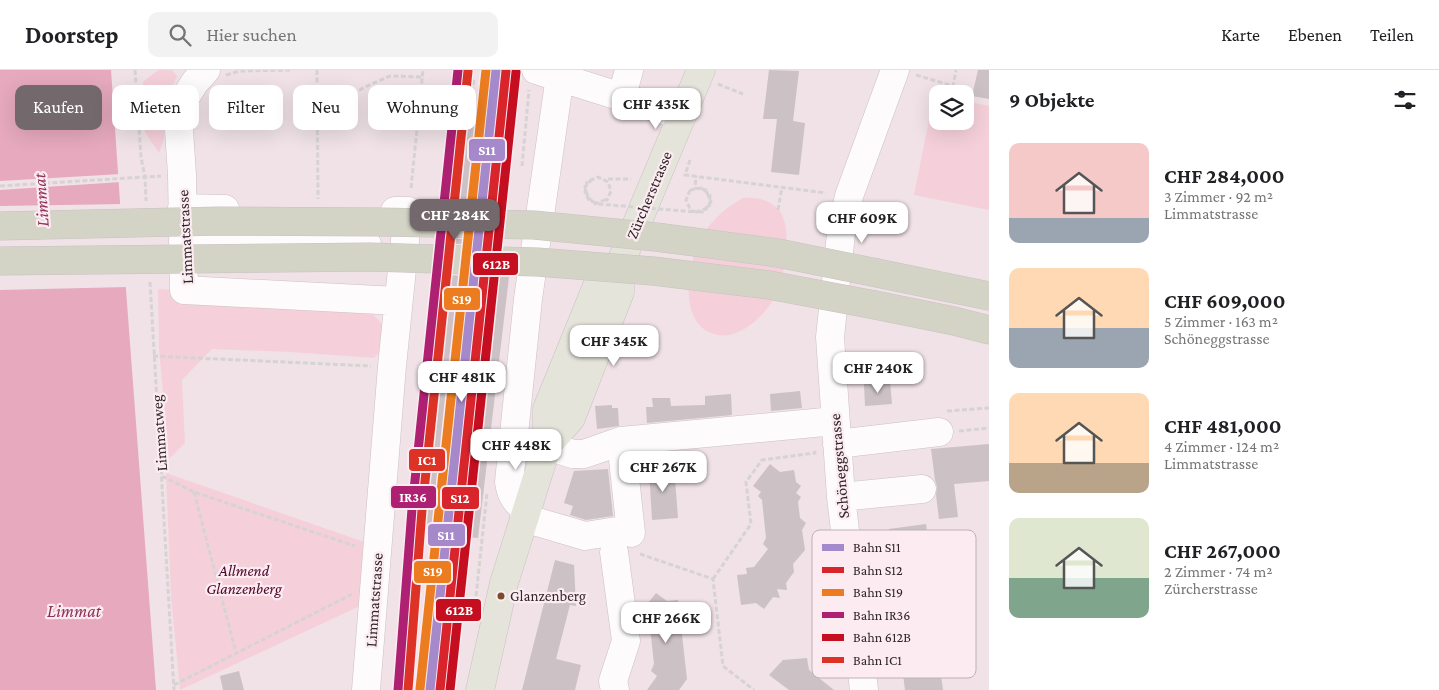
<!DOCTYPE html>
<html lang="de">
<head>
<meta charset="utf-8">
<style>
  :root { --surface:#fff; --page:#f2f2f2; --text:#202124; --muted:#757577; --line:#e0e0e0; --accent:#73686b }
  body { margin:0; font-family:"Crimson Pro",serif; background:var(--page); color:var(--text); height:100vh; display:flex; flex-direction:column; font-size:19px; white-space:nowrap }
  * { box-sizing:border-box; margin:0 }
  p { font-size:16px; color:var(--muted) }
  .icon { flex:none; width:28px; height:28px; fill:none; stroke:currentColor; stroke-width:2; stroke-linecap:round; stroke-linejoin:round }
  .map { position:relative; flex:1; overflow:hidden }
  .side { display:flex; flex-direction:column; background:var(--surface); width:450px }
  .side>* { flex:none }
  .guide { position:absolute; left:15px; top:15px; width:475px; height:45px; display:flex; gap:10px }
  .fabs { position:absolute; left:929px; top:15px; display:grid; gap:10px }
  .fabs a { display:grid; place-items:center; width:45px; height:45px; border-radius:10px; background:var(--surface); box-shadow:0 5px 20px #0002; font-size:25px }
  .price { position:absolute; translate:-50% -42px; padding:0 11px; border-radius:10px; background:#fff; color:#222; font-size:16px; line-height:32px; filter:drop-shadow(0 1px 2px #0008) }
  .price::after { content:''; position:absolute; left:50%; top:30px; width:15px; height:11px; margin-left:-8px; background:inherit; clip-path:polygon(0 0,100% 0,50% 100%) }
  .price.active { background:var(--accent); color:#fff }
  ul { padding:0; list-style:none }
  li { display:flex; align-items:center; gap:15px; height:125px; padding:0 20px }
  li span { display:grid; place-items:center; flex:none; width:140px; height:100px; border-radius:10px; color:#555 }
  li>.icon { margin-inline-start:auto }
  span .icon { width:60px; height:60px; fill:#fffc; stroke-width:1 }
  li b { font-size:21px }
  h2 { display:flex; justify-content:space-between; align-items:center; height:60px; padding:0 20px; font-size:21px }
  .pill { padding:0 18px; border-radius:10px; background:var(--surface); box-shadow:0 5px 20px #0002; font-size:18px; line-height:45px }
  .pill.active { background:var(--accent); color:#fff }
  header { display:flex; align-items:center; gap:30px; box-sizing:border-box; height:70px; padding:0 25px; background:var(--surface); border-bottom:1px solid var(--line) }
  header strong { font-size:24px }
  nav { display:flex; gap:28px; margin-inline-start:auto; font-size:18px }
  .search { width:350px; height:45px; background:var(--page); display:flex; align-items:center; gap:12px; box-sizing:border-box; padding:0 18px; border-radius:10px; color:var(--muted); font-size:19px }
  main { display:flex; flex:1; min-height:0 }
  .map>svg:first-child { display:block }
  .green { fill:#f5d0db }
  .water { fill:#e6a9bd }
  .pier { fill:#f0e2e6 }
  .building { fill:#ccc1c4 }
  .lines { fill:none; stroke-linecap:round; stroke-linejoin:round }
  .minor-casing { stroke:#ccc1c4; stroke-width:29 }
  .major-casing { stroke:#c8c1c3; stroke-width:29 }
  .highway-casing { stroke:#c8c1c3; stroke-width:29 }
  .path { stroke:#d7d3d4; stroke-width:3; stroke-dasharray:5 2.5; stroke-linecap:butt }
  .minor { stroke:#fdfbfb; stroke-width:28 }
  .major { stroke:#e4e4db; stroke-width:28 }
  .highway { stroke:#d3d4c6; stroke-width:28 }
  .highway-bridge-casing { stroke:#c8c1c3; stroke-width:29; stroke-linecap:butt }
  .path-bridge { stroke:#d7d3d4; stroke-width:3; stroke-dasharray:5 2.5; stroke-linecap:butt }
  .highway-bridge { stroke:#d3d4c6; stroke-width:28 }
  .rail-1-casing { stroke:#fcecf1; stroke-width:12 }
  .rail-2-casing { stroke:#fcecf1; stroke-width:12 }
  .rail-3-casing { stroke:#fcecf1; stroke-width:12 }
  .rail-4-casing { stroke:#fcecf1; stroke-width:12 }
  .rail-5-casing { stroke:#fcecf1; stroke-width:12 }
  .rail-6-casing { stroke:#fcecf1; stroke-width:12 }
  .rail-1 { stroke:#a589ca; stroke-width:9 }
  .rail-2 { stroke:#d8242b; stroke-width:9 }
  .rail-3 { stroke:#eb7d20; stroke-width:9 }
  .rail-4 { stroke:#ae2071; stroke-width:9 }
  .rail-5 { stroke:#c50e1f; stroke-width:9 }
  .rail-6 { stroke:#dd3327; stroke-width:9 }
  .bus-dot { fill:#7a4b2a; stroke:#fcecf1; stroke-width:2 }
  .labels { text-anchor:middle; dominant-baseline:central; stroke-width:4.5; stroke-linejoin:round; paint-order:stroke }
  .bus-label { font-size:15px; fill:#2f2629; stroke:#fcecf1; text-anchor:start }
  .street-label { font-size:16px; fill:#2f2629; stroke:#fcecf1 }
  .park-label { font-size:16px; font-style:italic; fill:#4e0629; stroke:#fcecf1 }
  .water-label { font-size:18px; font-style:italic; fill:#8e3057; stroke:#fcecf1 }
  .key { fill:#fcecf1; stroke:#beb1b5; stroke-width:1 }
  .key-label { font-size:14px; fill:#2f2629 }
  .line-badge { stroke:#fcecf1; stroke-width:2 }
  .badge-label { font-size:14px; text-anchor:middle; font-weight:bold; fill:#fff }
</style>
</head>
<body>
<header>
<strong>Doorstep</strong>
<div class="search"><svg class="icon" aria-label="search" viewBox="0 0 24 24"><circle cx="10" cy="10" r="6"/><path d="M15 15l6 6"/></svg>Hier suchen</div>
<nav><a>Karte</a><a>Ebenen</a><a>Teilen</a></nav>
</header>
<main>
<div class="map">
<svg width="989" height="620" viewBox="0 0 989 620">
  <rect width="100%" height="100%" fill="#f0e2e6"/>
  <!-- green -->
  <path class="green" d="M158,0H172L177,6L164,33V69L159,83L143,59V12Z
    M934,25L937,26L938,51H965V31L989,36V140L914,125Z
    M743,128C756,127 768,129 778,139C794,156 785,208 775,227C764,246 741,269 718,265C677,257 687,196 700,170C709,152 726,137 743,128Z
    M158,219L170,220L177,229L373,244L383,255L382,280L374,288L290,282L212,279L182,310L185,373L169,389L159,279Z
    M166,403L367,473L362,535L180,620L171,526Z"/>
  <!-- water -->
  <path class="water" d="M0,0H111L126,220L156,620H0Z"/>
  <!-- pier -->
  <path class="pier" d="M121,104V112L0,120V111Z
    M123,134L128,217L0,220V136Z"/>
  <!-- building -->
  <path class="building" d="M769,0L799,1L793,51L805,53L799,105L771,102L777,49H763Z
    M978,0H989V29L972,26Z
    M458,46L478,48L468,138H449Z
    M445,169H465L464,174H445Z
    M442,205L509,207L478,468L452,466V461L416,457Z
    M890,311L892,334L865,336L864,314Z
    M800,321L802,338L771,341L770,324Z
    M731,324L732,345L647,353L646,337H653L652,328H670L671,336L705,335V326Z
    M612,335V338H618L619,356L597,359L595,336Z
    M989,374V411L954,414L958,447L939,449L936,425L937,417L935,410L931,379Z
    M770,394L780,402L794,400L796,412L801,416L796,423L801,427L798,432L800,448L806,453L802,460L805,480L793,494L794,502L786,513L787,520L777,519L780,528L773,527L764,539L756,533L741,535L737,505L747,504L746,498L754,497L768,479L763,474L766,468L762,430L758,426L761,422L753,416Z
    M674,396L678,448L652,450L649,399Z
    M608,399L613,446L586,450L570,445L573,436L564,433L574,401Z
    M926,454L937,544H933L943,620H905L896,549L900,548L889,459Z
    M555,490L574,495L576,536L570,535L556,589L581,595L575,620H522Z
    M656,523L667,531L678,530L687,609L679,620H647L657,606L651,601L654,594L650,557L645,553L648,550L640,543Z
    M807,588L809,600L834,620H789L769,605L783,590Z
    M239,601L244,620H223L220,606Z"/>
  <g class="lines">
    <defs>
      <path id="minor" d="M206,0L195,12L185,28L178,45L182,105L184,220L398,231
        M536,0L682,46
        M622,26L629,0
        M182,138L225,139
        M183,172L367,174
        M621,371L631,463
        M837,374L939,362
        M547,376L573,384H584L621,371L835,351
        M841,427L922,419
        M526,439C515,432 511,425 509,412L528,229L560,6
        M524,448L585,466L623,460
        M614,482L626,571L613,611L615,620
        M366,620L392,296L408,141H395
        M864,620L841,427L830,267L841,164L849,126L895,0"/>
      <path id="major" d="M547,376L571,348L620,222V194L701,0
        M480,620L504,513L547,376V339L597,216L620,194"/>
      <path id="highway" d="M877,203L989,226
        M875,235L954,251L989,260"/>
    </defs>
    <!-- minor casing -->
    <use href="#minor" class="minor-casing"/>
    <!-- major casing -->
    <use href="#major" class="major-casing"/>
    <!-- highway casing -->
    <use href="#highway" class="highway-casing"/>
    <!-- path -->
    <path class="path" d="M135,0L141,87L145,107L146,131
      M317,0L318,129
      M226,5L240,1L290,0
      M916,5L953,16L956,0
      M718,14L743,24
      M317,19L327,23L347,27L365,17L390,6L423,7
      M458,51L475,53
      M468,52L474,9
      M508,56L515,13
      M690,90L685,105L826,123
      M522,96L529,20
      M592,109L585,117L588,127L595,134L604,130
      M608,109H631
      M0,116L161,106
      M411,118L423,0
      M690,120L686,130L691,141L703,142L711,132L706,120L695,118L696,106
      M778,140L782,117
      M150,212L174,620
      M153,286L371,296
      M947,341L989,338
      M959,361L989,358
      M162,406L194,422L355,476
      M194,422L236,583
      M640,484L713,509L723,596L754,620
      M713,509L751,454L746,412L762,390L815,383L814,381
      M476,526L487,423
      M174,615L352,524"/>
    <!-- minor -->
    <use href="#minor" class="minor"/>
    <!-- major -->
    <use href="#major" class="major"/>
    <!-- highway -->
    <use href="#highway" class="highway"/>
    <defs>
      <path id="highway-bridge" d="M0,156L221,151L379,152L534,155L656,167L778,183L877,203
        M0,191L370,187L537,192L653,201L769,215L875,235"/>
    </defs>
    <!-- highway-bridge casing -->
    <use href="#highway-bridge" class="highway-bridge-casing"/>
    <!-- path-bridge -->
    <path class="path-bridge" d="M604,130H607L611,121L608,112L598,107L587,112L585,122L589,130L598,134L696,142L709,138L710,125L702,118L690,120"/>
    <!-- highway-bridge -->
    <use href="#highway-bridge" class="highway-bridge"/>
    <defs>
      <path id="rail-1" d="M430,620L496,0"/>
      <path id="rail-2" d="M440,620L506,1"/>
      <path id="rail-3" d="M420,619L486,0"/>
      <path id="rail-4" d="M398,620L412,439L458,0"/>
      <path id="rail-5" d="M450,620L516,2"/>
      <path id="rail-6" d="M408,620L422,440L468,1"/>
    </defs>
    <!-- rail-1 casing -->
    <use href="#rail-1" class="rail-1-casing"/>
    <!-- rail-2 casing -->
    <use href="#rail-2" class="rail-2-casing"/>
    <!-- rail-3 casing -->
    <use href="#rail-3" class="rail-3-casing"/>
    <!-- rail-4 casing -->
    <use href="#rail-4" class="rail-4-casing"/>
    <!-- rail-5 casing -->
    <use href="#rail-5" class="rail-5-casing"/>
    <!-- rail-6 casing -->
    <use href="#rail-6" class="rail-6-casing"/>
    <!-- rail-1 -->
    <use href="#rail-1" class="rail-1"/>
    <!-- rail-2 -->
    <use href="#rail-2" class="rail-2"/>
    <!-- rail-3 -->
    <use href="#rail-3" class="rail-3"/>
    <!-- rail-4 -->
    <use href="#rail-4" class="rail-4"/>
    <!-- rail-5 -->
    <use href="#rail-5" class="rail-5"/>
    <!-- rail-6 -->
    <use href="#rail-6" class="rail-6"/>
  </g>
  <!-- markers -->
  <circle class="bus-dot" cx="501" cy="526" r="4.5"/>
  <g class="labels">
    <!-- bus labels -->
    <g class="bus-label">
      <text x="510" y="526">Glanzenberg</text>
    </g>
    <!-- street labels -->
    <g class="street-label">
      <text transform="translate(649 125) rotate(-67)">Zürcherstrasse</text>
      <text transform="translate(185 167) rotate(-93)">Limmatstrasse</text>
      <text transform="translate(159 363) rotate(-94)">Limmatweg</text>
      <text transform="translate(839 396) rotate(-95)">Schöneggstrasse</text>
      <text transform="translate(374 530) rotate(-86)">Limmatstrasse</text>
    </g>
    <!-- park labels -->
    <g class="park-label">
      <text x="244" y="500">Allmend<tspan x="244" dy="18">Glanzenberg</tspan></text>
    </g>
    <!-- water labels -->
    <g class="water-label">
      <text transform="translate(41 130) rotate(-94)">Limmat</text>
      <text x="74" y="541">Limmat</text>
    </g>
  </g>
  <!-- legend -->
  <rect x="812" y="460" width="164" height="148" rx="8" class="key"/>
  <rect x="822" y="474" width="22" height="7" fill="#a589ca"/>
  <rect x="822" y="497" width="22" height="6" fill="#d8242b"/>
  <rect x="822" y="519" width="22" height="7" fill="#eb7d20"/>
  <rect x="822" y="542" width="22" height="6" fill="#ae2071"/>
  <rect x="822" y="564" width="22" height="7" fill="#c50e1f"/>
  <rect x="822" y="587" width="22" height="6" fill="#dd3327"/>
  <g class="key-label">
    <text x="853" y="482">Bahn S11</text>
    <text x="853" y="505">Bahn S12</text>
    <text x="853" y="527">Bahn S19</text>
    <text x="853" y="550">Bahn IR36</text>
    <text x="853" y="572">Bahn 612B</text>
    <text x="853" y="595">Bahn IC1</text>
  </g>
  <g class="line-badge">
    <rect x="468" y="68" width="38" height="24" rx="5" fill="#a589ca"/>
    <rect x="472" y="182" width="47" height="24" rx="5" fill="#c50e1f"/>
    <rect x="443" y="217" width="38" height="24" rx="5" fill="#eb7d20"/>
    <rect x="408" y="378" width="38" height="24" rx="5" fill="#dd3327"/>
    <rect x="390" y="415" width="47" height="24" rx="5" fill="#ae2071"/>
    <rect x="441" y="416" width="39" height="24" rx="5" fill="#d8242b"/>
    <rect x="427" y="453" width="39" height="24" rx="5" fill="#a589ca"/>
    <rect x="413" y="490" width="39" height="24" rx="5" fill="#eb7d20"/>
    <rect x="435" y="528" width="47" height="24" rx="5" fill="#c50e1f"/>
  </g>
  <g class="badge-label">
    <text x="487" y="85">S11</text>
    <text x="496" y="199">612B</text>
    <text x="462" y="234">S19</text>
    <text x="427" y="395">IC1</text>
    <text x="413" y="432">IR36</text>
    <text x="460" y="433">S12</text>
    <text x="446" y="470">S11</text>
    <text x="433" y="506">S19</text>
    <text x="459" y="545">612B</text>
  </g>
</svg>
<div class="fabs">
<a><svg class="icon" aria-label="layers" viewBox="0 0 24 24"><path d="M12 4l9 5-9 5-9-5zM3 14l9 5 9-5"/></svg></a>
</div>
<b class="price" style="left:656px;top:60px">CHF 435K</b>
<b class="price active" style="left:455px;top:171px">CHF 284K</b>
<b class="price" style="left:862px;top:174px">CHF 609K</b>
<b class="price" style="left:614px;top:297px">CHF 345K</b>
<b class="price" style="left:878px;top:324px">CHF 240K</b>
<b class="price" style="left:462px;top:333px">CHF 481K</b>
<b class="price" style="left:516px;top:401px">CHF 448K</b>
<b class="price" style="left:663px;top:423px">CHF 267K</b>
<b class="price" style="left:666px;top:574px">CHF 266K</b>
<div class="guide">
<a class="pill active">Kaufen</a>
<a class="pill">Mieten</a>
<a class="pill">Filter</a>
<a class="pill">Neu</a>
<a class="pill">Wohnung</a>
</div>
</div>
<section class="side">
<h2>9 Objekte<svg class="icon" aria-label="filters" viewBox="0 0 24 24"><path d="M4 7h16M4 17h16"/><circle cx="9" cy="7" r="2"/><circle cx="15" cy="17" r="2"/></svg></h2>
<ul>
<li><span style="background:linear-gradient(#f6c9c9 75%,#9aa5b1 0)"><svg class="icon" aria-label="home" viewBox="0 0 24 24"><path d="M3 11l9-7 9 7M6 9v11h12V9"/></svg></span><div><b>CHF 284,000</b><p>3 Zimmer · 92 m²</p><p>Limmatstrasse</p></div></li>
<li><span style="background:linear-gradient(#ffd9b3 60%,#9aa5b1 0)"><svg class="icon" aria-label="home" viewBox="0 0 24 24"><path d="M3 11l9-7 9 7M6 9v11h12V9"/></svg></span><div><b>CHF 609,000</b><p>5 Zimmer · 163 m²</p><p>Schöneggstrasse</p></div></li>
<li><span style="background:linear-gradient(#ffd9b3 70%,#b9a48a 0)"><svg class="icon" aria-label="home" viewBox="0 0 24 24"><path d="M3 11l9-7 9 7M6 9v11h12V9"/></svg></span><div><b>CHF 481,000</b><p>4 Zimmer · 124 m²</p><p>Limmatstrasse</p></div></li>
<li><span style="background:linear-gradient(#dfe7d0 60%,#7fa58c 0)"><svg class="icon" aria-label="home" viewBox="0 0 24 24"><path d="M3 11l9-7 9 7M6 9v11h12V9"/></svg></span><div><b>CHF 267,000</b><p>2 Zimmer · 74 m²</p><p>Zürcherstrasse</p></div></li>
</ul>
</section>
</main>
</body>
</html>
